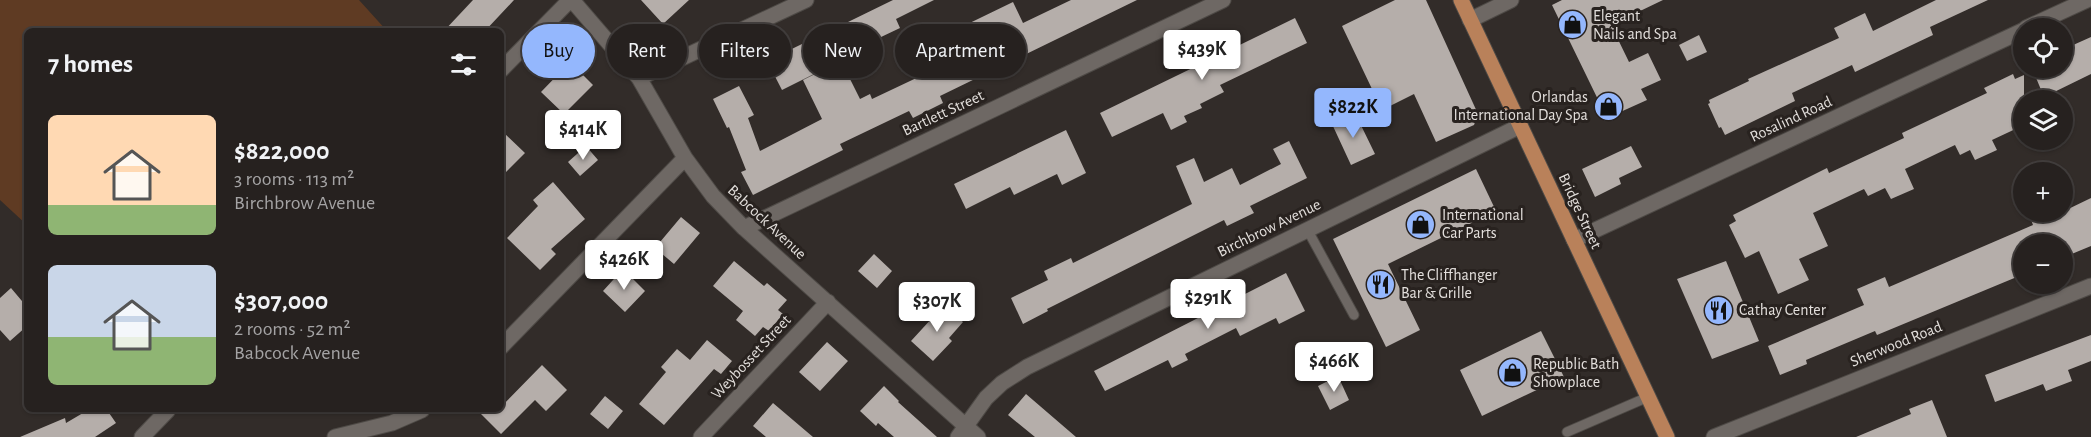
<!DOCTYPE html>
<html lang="en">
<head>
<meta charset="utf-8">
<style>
  :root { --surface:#26211f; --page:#322e2c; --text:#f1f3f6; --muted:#a4a3a4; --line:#423e3d; --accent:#94b7fd }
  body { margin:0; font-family:"Alegreya Sans",sans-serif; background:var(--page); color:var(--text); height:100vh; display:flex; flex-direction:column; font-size:22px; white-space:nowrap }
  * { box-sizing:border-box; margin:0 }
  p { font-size:20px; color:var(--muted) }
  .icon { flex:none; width:33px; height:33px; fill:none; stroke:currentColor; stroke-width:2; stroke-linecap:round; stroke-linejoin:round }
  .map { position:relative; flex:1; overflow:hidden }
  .sheet { position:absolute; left:24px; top:28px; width:480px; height:384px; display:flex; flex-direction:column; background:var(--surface); border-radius:9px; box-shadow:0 2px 4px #0004,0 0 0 2px var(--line) }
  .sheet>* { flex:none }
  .guide { position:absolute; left:522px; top:24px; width:570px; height:54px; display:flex; gap:12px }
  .fabs { position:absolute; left:2013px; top:18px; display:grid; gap:12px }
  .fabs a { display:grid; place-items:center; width:60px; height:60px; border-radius:50%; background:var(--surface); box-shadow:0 2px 4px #0004,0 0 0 2px var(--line); font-size:30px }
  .price { position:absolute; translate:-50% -51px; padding:0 14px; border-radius:6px; background:#fff; color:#222; font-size:20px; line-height:39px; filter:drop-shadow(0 2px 3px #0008) }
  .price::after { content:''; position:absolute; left:50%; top:36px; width:18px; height:14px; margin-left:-9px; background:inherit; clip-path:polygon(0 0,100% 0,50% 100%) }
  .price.current { background:var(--accent); color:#111 }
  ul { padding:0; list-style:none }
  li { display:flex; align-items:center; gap:18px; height:150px; padding:0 24px }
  li span { display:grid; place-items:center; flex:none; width:168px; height:120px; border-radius:9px; color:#555 }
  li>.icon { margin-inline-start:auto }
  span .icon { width:72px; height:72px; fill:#fffc; stroke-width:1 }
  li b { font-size:26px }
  h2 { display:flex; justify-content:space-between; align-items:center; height:72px; padding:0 24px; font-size:26px }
  .chip { padding:0 21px; border-radius:27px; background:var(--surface); box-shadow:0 2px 4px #0004,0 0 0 2px var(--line); font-size:21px; line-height:54px }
  .chip.current { background:var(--accent); color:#111 }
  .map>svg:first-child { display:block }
  .green { fill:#5f3b23 }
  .building { fill:#b5aeaa }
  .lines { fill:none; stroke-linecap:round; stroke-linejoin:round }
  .lane-casing { stroke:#4e4a46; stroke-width:11 }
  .street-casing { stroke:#4e4a46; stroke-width:17 }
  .primary-casing { stroke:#4e4a46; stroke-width:17 }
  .lane { stroke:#6e6864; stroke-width:9 }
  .street { stroke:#6e6864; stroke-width:15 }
  .primary { stroke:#b9815a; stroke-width:15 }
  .labels { text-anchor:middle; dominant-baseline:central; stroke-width:6; stroke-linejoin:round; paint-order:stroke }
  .poi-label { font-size:16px; fill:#e3dfdc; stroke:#28221f; text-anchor:start }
  .street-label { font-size:16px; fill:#e3dfdc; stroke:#28221f }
</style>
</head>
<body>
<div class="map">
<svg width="2091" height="437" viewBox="0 0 2091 437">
  <rect width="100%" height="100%" fill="#322c29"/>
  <!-- green -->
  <path class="green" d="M0,0H359L387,31L27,32V225L0,200Z"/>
  <!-- building -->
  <path class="building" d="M473,0H514L484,32H443Z
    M641,0H689L663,24Z
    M893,0H934L896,19L900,28L860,47L848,22Z
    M1071,0H1137L940,96L943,103L913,118L909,111L840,144L843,150L753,195L741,172L746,170L729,127L727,128L713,99L739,86L754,115L748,118L760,151L822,119L803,80L841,61L860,99L870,94L872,99L946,64L939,50L951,44L947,34L1013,2L1023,23Z
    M1395,0H1426L1478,114L1474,125L1436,142L1414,94L1382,110L1342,26Z
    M1562,0H1663L1611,25L1629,62L1648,53L1661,80L1641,89L1647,100L1607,118L1552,5Z
    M1936,0H1988L1930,27L1933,35L1855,72L1852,65L1792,93L1795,101L1725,135L1721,127L1719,128L1708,104L1710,103L1709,100L1749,81L1748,79L1839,38L1834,28L1865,13L1873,31Z
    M1295,18L1307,43L1220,85L1224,92L1200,104L1202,108L1184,116L1187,122L1171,130L1163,113L1112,137L1100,113Z
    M1699,35L1707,52L1687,61L1679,45Z
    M2091,37V74L2044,97L2032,68H2062V50Z
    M802,44L816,73L782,90L767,61Z
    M570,62L593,85L564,114L541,92Z
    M2013,74L2015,79L2024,75V125L1992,140L1997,150L1975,160L1970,150L1960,155L1955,145L1905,169L1914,189L1891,199L1885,188L1868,196L1864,189L1813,213L1828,246L1799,259L1809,280L1778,294L1759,251L1745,258L1729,225L1736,221L1733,215L1827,168L1829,173L1904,138L1902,133L1987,93L1984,88Z
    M1355,113L1375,154L1351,165L1332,124Z
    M501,130L525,153L501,177Z
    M1066,130L1086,173L1062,185L1057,174L1014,195L1010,187L966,209L954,184Z
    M1289,141L1307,178L1250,206L1254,213L1227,226L1224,220L1047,309L1048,311L1023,324L1011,298L1048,280L1044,271L1071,258L1073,263L1192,204L1176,166L1194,158L1204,182L1232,168L1240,185L1281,164L1273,149Z
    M586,146L598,160L580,176L568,162Z
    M1631,146L1642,167L1619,178L1621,184L1595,197L1582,169Z
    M1476,169L1496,211L1388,264L1420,330L1386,347L1333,239Z
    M553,182L585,219L551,249L556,254L540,270L507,238L538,206L533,200Z
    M2091,198V246L2062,258V244H2024V274L1877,335L1875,331L1806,360L1807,364L1780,375L1768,346L1864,305L1857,289L1885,277L1889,287L2033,225L2028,212H2062Z
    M681,217L700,233L674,264L655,248Z
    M874,254L892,271L877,288L858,271Z
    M734,261L764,286L767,283L787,300L778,310L783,314L769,331L763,327L755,336L736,320L743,311L713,286Z
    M1726,261L1759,341L1712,359L1677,279Z
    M623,269L645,291L625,312L603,291Z
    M1286,273L1305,311L1279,324L1276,318L1240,336L1236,328L1185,354L1188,360L1172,368L1168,360L1105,391L1094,371Z
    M11,288L27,307V326L10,341L0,330V298Z
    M944,305L963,322L949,338L952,341L933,361L911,341Z
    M1541,331L1564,377L1482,416L1460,370Z
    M2091,335V361L2068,370L2072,381L2046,391L2043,384L1995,402L1985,375Z
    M707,340L732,361L721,374L714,369L664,425L639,404L666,372L661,367L677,349L690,360Z
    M827,342L848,361L820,391L799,372Z
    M542,365L567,390L546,411L535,400L501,434L477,410H501V407Z
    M1338,376L1349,400L1330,410L1318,386Z
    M884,386L899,401L898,402L937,437H894L878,423L876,426L860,411Z
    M1026,394L1076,437H1035L1008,415Z
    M605,396L623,411L608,429L590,414Z
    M1932,400L1947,437H1856L1911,414L1909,409Z
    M773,403L813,437H766L753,426Z
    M88,410H107L116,423L95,437H20L65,418L66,423Z"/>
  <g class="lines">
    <defs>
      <path id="lane" d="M1307,229L1354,315
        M1567,432L1648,397"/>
      <path id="street" d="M572,0L639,78L685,158L713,196L744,228L978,437
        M1470,20L1511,0
        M2026,28L2087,0
        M501,70L570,0
        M639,78L806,0
        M744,228L1223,0
        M1574,240L2024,30
        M501,347L685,158
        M142,437L168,410
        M335,437L392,423L422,410
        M701,437L828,302
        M958,437L986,398L1002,383L1027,367L1520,126
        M1714,437L2091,286"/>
      <path id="primary" d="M1461,0L1667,437"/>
    </defs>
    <!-- lane casing -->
    <use href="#lane" class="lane-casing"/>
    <!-- street casing -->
    <use href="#street" class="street-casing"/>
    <!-- primary casing -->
    <use href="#primary" class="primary-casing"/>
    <!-- lane -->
    <use href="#lane" class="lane"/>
    <!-- street -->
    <use href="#street" class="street"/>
    <!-- primary -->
    <use href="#primary" class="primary"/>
  </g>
  <!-- icons -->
  <defs>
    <symbol id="shop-disc" viewBox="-11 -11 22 22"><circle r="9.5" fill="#94b7fd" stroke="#28221f"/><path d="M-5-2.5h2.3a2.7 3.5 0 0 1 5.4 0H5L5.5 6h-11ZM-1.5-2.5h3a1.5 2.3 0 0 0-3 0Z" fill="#111"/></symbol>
    <symbol id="restaurant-disc" viewBox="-11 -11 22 22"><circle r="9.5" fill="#94b7fd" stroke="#28221f"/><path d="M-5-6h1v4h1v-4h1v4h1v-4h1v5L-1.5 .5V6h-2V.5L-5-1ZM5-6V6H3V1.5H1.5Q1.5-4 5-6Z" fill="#111"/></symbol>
  </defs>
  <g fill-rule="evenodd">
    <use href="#shop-disc" x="1556" y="8" width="33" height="33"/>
    <use href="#shop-disc" x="1592" y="90" width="33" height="33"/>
    <use href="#shop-disc" x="1404" y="208" width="33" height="33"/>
    <use href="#restaurant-disc" x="1364" y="268" width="33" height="33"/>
    <use href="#restaurant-disc" x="1702" y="294" width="33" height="33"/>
    <use href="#shop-disc" x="1496" y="356" width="33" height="33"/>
  </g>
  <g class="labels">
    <!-- poi labels -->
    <g class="poi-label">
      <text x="1593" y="16">Elegant<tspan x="1593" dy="18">Nails and Spa</tspan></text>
      <text x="1588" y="97" text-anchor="end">Orlandas<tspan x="1588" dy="18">International Day Spa</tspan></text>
      <text x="1442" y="215">International<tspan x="1442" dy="18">Car Parts</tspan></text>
      <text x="1401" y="275">The Cliffhanger<tspan x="1401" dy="18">Bar &amp; Grille</tspan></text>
      <text x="1739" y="310">Cathay Center</text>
      <text x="1533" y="364">Republic Bath<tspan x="1533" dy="18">Showplace</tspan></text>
    </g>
    <!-- street labels -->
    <g class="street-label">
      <text transform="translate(943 113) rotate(-25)">Bartlett Street</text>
      <text transform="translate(1791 119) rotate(-25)">Rosalind Road</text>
      <text transform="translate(1580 211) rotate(65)">Bridge Street</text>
      <text transform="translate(767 222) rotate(43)">Babcock Avenue</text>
      <text transform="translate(1269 228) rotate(-26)">Birchbrow Avenue</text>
      <text transform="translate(1896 344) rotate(-22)">Sherwood Road</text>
      <text transform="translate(751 357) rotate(-47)">Weybosset Street</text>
    </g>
  </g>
</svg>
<div class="fabs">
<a><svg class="icon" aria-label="locate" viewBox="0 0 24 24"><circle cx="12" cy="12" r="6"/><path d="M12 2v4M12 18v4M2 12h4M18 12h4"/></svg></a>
<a><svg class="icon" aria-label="layers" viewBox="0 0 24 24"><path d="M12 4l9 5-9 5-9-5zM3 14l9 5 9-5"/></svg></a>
<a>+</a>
<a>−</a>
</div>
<b class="price" style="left:1202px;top:81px">$439K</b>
<b class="price current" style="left:1353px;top:139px">$822K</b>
<b class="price" style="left:583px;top:161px">$414K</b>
<b class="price" style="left:624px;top:291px">$426K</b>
<b class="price" style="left:1208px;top:330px">$291K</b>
<b class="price" style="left:937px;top:333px">$307K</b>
<b class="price" style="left:1334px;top:393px">$466K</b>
<div class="guide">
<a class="chip current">Buy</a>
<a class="chip">Rent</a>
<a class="chip">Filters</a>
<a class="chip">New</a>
<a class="chip">Apartment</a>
</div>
<section class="sheet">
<h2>7 homes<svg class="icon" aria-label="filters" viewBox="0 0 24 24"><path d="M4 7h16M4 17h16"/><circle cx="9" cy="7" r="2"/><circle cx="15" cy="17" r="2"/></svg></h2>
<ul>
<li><span style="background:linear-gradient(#ffd9b3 75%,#8fb573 0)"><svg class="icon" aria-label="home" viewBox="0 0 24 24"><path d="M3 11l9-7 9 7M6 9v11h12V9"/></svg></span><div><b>$822,000</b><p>3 rooms · 113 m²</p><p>Birchbrow Avenue</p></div></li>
<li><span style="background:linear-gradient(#c9d6e8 60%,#8fb573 0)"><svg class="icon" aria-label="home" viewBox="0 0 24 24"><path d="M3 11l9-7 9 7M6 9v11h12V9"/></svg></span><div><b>$307,000</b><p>2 rooms · 52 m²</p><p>Babcock Avenue</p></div></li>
</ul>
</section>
</div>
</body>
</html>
